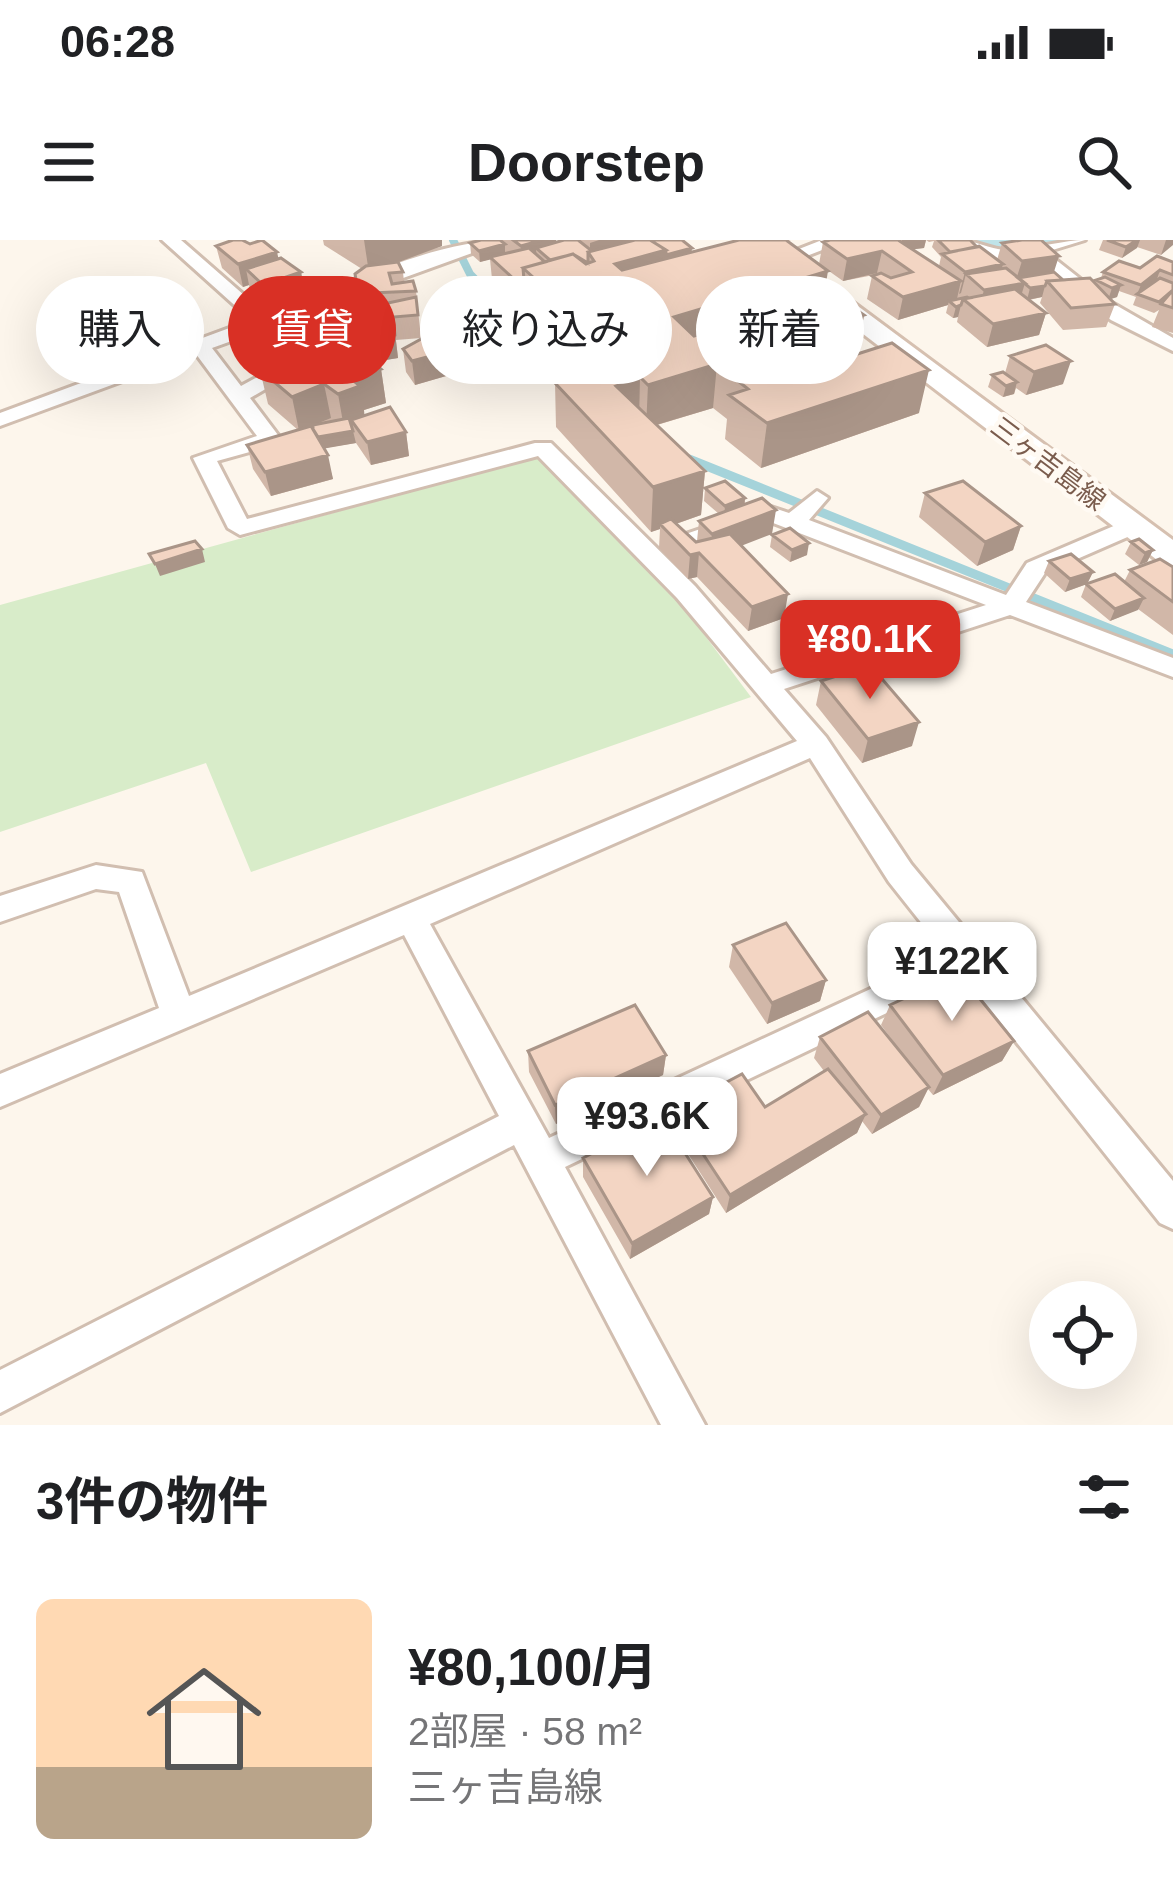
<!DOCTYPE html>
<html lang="ja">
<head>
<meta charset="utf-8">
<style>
  :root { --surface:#fff; --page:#f6f6f6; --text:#202124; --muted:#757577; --accent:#d93025 }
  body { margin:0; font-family:Arial,"Noto Sans JP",sans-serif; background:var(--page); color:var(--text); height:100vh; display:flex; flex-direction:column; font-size:45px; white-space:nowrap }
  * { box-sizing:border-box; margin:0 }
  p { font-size:39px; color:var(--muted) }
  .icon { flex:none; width:66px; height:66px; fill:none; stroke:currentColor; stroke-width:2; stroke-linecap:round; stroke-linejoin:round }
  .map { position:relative; height:1185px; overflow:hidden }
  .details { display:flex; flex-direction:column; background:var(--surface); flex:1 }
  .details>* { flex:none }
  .banner { position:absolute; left:36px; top:36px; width:1101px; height:108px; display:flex; gap:24px }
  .controls { position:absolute; left:1029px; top:1041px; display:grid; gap:24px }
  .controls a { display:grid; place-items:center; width:108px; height:108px; border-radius:50%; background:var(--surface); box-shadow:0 12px 48px #0002; font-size:60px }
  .price { position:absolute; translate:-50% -102px; padding:0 27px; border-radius:24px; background:#fff; color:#222; font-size:39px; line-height:78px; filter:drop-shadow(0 3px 6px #0008) }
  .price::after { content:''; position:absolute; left:50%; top:72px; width:36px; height:27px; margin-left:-18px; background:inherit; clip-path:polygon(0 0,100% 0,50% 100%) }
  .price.on { background:var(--accent); color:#fff }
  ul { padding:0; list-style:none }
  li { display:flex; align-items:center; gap:36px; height:300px; padding:0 36px }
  li span { display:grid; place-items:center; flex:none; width:336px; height:240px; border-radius:18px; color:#555 }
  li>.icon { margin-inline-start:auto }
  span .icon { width:144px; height:144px; fill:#fffc; stroke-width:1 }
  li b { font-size:51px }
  h2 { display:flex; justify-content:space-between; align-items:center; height:144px; padding:0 36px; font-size:51px }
  .pill { padding:0 42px; border-radius:54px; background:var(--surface); box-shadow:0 12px 48px #0002; font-size:42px; line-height:108px }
  .pill.on { background:var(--accent); color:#fff }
  .status { display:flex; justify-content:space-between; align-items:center; height:84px; padding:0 60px; background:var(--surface); direction:ltr }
  .status svg { height:33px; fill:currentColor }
  header { display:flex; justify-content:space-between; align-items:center; height:156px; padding:0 36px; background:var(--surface); font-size:54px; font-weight:700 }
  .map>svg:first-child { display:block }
  .green { fill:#d8ecc9 }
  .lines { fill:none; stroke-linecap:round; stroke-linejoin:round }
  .stream-far1 { stroke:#a5d3da; stroke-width:8 }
  .stream { stroke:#a5d3da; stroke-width:9 }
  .river { fill:#bfe3e8; fill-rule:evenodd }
  .minor-casing { stroke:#d1beb0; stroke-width:6 }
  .secondary-casing { stroke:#d6c0b0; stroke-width:6 }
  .minor { fill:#fff; fill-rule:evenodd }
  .secondary { fill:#fff; fill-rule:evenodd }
  .wall { fill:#d1b7a8; fill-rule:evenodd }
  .shaded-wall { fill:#aa9588 }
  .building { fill:#f3d5c3; stroke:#aa9588; stroke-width:3 }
  .labels { text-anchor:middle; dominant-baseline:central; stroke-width:9; stroke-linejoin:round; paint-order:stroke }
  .far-street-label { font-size:27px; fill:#7a5c4d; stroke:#fffaf3 }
</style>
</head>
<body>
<div class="status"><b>06:28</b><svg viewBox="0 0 49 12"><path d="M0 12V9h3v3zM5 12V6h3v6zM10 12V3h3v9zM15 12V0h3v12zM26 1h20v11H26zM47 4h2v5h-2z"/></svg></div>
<header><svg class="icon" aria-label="menu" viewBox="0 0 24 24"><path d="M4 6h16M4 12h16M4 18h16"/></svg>Doorstep<svg class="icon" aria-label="search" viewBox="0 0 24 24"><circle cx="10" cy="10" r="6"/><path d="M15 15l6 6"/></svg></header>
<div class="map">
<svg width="1173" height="1185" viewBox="0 0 1173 1185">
  <rect width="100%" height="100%" fill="#fdf6ec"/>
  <!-- green -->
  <path class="green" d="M539,216L679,361L751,457L251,632L206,523L0,592V365Z"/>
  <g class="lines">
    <!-- stream-far1 -->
    <path class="stream-far1" d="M453,0L470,34L580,146"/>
    <!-- stream -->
    <path class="stream" d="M689,219L1173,414"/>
    <!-- river -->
    <path class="river" d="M961,0H1063C1042,28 982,28 961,0Z"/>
    <defs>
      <path id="minor" d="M162,0H181L267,75C339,48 432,0 508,0L279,83L322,116L250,158L281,199L278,204L217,221L247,279L535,203H551L695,346L771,434L986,365L768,281L676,312L668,310V300L768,266L789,273L817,251L828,258L809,280L1006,355L1027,323L1123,282H1139V292L1045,333L1026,362L1173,418V437L1010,375L784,449L826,497L911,624L1173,941V989L1160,983L964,736L565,927L705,1185H661L514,905L0,1173V1130L499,876L404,695L0,867V834L159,768L119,652L96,649L0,682V656L96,625L142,632L189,756L797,501L677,358L538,216L240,295L228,288L193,218L257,196L196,114L0,186V173L251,80ZM262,90L298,115L241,146L212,108ZM810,518L889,642L946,714L549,898L430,684Z
        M822,0H848L786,24L771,20Z
        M957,0C976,0 989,9 1005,10C1021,12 1061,0 1085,0L1046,12L1107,60L1173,98V111L1111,80L1030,16L1004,21Z"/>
      <path id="secondary" d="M741,0H769L1173,300V327L1161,323Z"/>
    </defs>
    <!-- minor casing -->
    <use href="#minor" class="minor-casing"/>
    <!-- secondary casing -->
    <use href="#secondary" class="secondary-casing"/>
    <!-- minor -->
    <use href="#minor" class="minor"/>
    <!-- secondary -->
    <use href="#secondary" class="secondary"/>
  </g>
  <!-- wall -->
  <path class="wall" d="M323,0H442V6L398,22L403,32L404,42L416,51L421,98L396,100L398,118L373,122L372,116H366L381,129L386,163L364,170V175L406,192L409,216L371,225L356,203L324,208L333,239L271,256L253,229L247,205L298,190L268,164L260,130L304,123L339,111L335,92L360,63L355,34L362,29L324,5Z
    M502,0H556V2L560,1L559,0H682L691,12L739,0H791L787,1L823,58L864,75L857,114L919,173L761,228L725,199L727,179L713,168L657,185L705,231L701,275L676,284L697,301L699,281L719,274L704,261L705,248L745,258L742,306L784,378L748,391L697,337L688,339L659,308L660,289L651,292L556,187L555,143L591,133L525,70V63L518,65L492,39L490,19L480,22L471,14L470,3L502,2Z
    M830,0H970L977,7L997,20L1002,3L1054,32L1063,40L1095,43L1096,40L1101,38L1103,32L1140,28L1173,21V93L1152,87L1159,70L1154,73L1133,65L1136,57L1119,51L1117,57L1110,59L1115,64L1106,87L1063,90L1040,63L1042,57L1029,60L1046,73L1039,95L987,107L957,82L958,77L953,78L946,73L948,65L898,80L867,59L872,36L879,34L843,41L819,24L823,2ZM926,0L929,2L934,1L932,7L941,17L939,26L913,9L924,8Z
    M1103,0H1173L1161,15L1137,7L1122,18L1099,10Z
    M216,6L278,18L301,32L305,55L268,68L251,52L249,45L243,47L222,28Z
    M279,72L323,87L299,97L282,84Z
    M403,109L453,134L415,145L406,132Z
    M1010,116L1063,144L1026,155L1016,148L1014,154L1003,157L988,147L992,135L1005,133Z
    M925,253L1021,286L1013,310L977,326L919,277Z
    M772,295L807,315L790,322L770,307Z
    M1131,302L1153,310L1147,322L1139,325L1125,314Z
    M1049,321L1093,332L1087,344L1065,352L1044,333Z
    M1173,327V395L1138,369L1110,381L1081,357L1086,344L1124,342L1130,330Z
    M821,441L912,506L862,523L816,465Z
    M733,705L826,740L820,761L767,784L729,727Z
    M890,765L1014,801L1002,821L933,855L928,849L919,867L872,894L862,881L857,893L726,973L672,889L674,870L765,867L824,831L814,818L820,797L906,819L881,785Z
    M528,811L666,815L663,835L556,884L529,832Z
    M583,918L713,957L709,974L630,1019L583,937Z"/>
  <!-- shaded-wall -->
  <path class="shaded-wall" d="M364,0H442V6L369,33Z
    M542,0H556L557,18L536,8L537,24L522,28L521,6Z
    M599,0H636L594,21L590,14V3Z
    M902,0H926L924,8L900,11Z
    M1137,0H1140L1137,8L1122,18L1126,7Z
    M1166,0H1173V5L1161,15Z
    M505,4V16L480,22L479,11Z
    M692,8L691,19L614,66L615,24L666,10Z
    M882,11L877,33L843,41L847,19Z
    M277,12L282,34L246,29L249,45L243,47L238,24Z
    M1059,16L1052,38L1015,43L1022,21Z
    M1003,24L997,46L966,34L961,53L959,54L965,32Z
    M1160,30L1156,42L1137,54L1141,45Z
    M828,31L821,73L671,120L674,77Z
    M301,32L305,55L268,68L263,45Z
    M524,40L525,63L518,65L517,42Z
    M961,41L956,63L949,61L948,65L898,80L903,57Z
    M1025,43L1018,66L978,72L984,50Z
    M1121,45L1117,57L1108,60L1112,48Z
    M1045,46L1042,57L1027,60L1030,48Z
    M961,65L958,77L953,78L956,67Z
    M1046,73L1039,95L987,107L993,84Z
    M864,75L856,118L789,141L795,98Z
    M321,76L323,87L299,97L297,86Z
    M393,77L398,118L373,122L369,99Z
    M450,111L453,134L415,145L412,121Z
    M1071,121L1063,144L1026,155L1034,132Z
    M717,124L713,168L646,188L648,145Z
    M381,129L386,163L364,170L365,181L351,180L352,185L344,188L338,154L350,138Z
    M929,130L919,173L761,228L767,183Z
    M640,137L639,181L616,146Z
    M1017,142L1014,154L1003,157L1006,146Z
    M324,144L331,178L299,191L292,157Z
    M353,191L356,203L316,210L314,198Z
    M406,192L409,216L371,225L367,202Z
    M328,215L333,239L271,256L265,232Z
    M705,231L701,275L664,288L660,284V289L651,292L653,247Z
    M745,258L744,270L724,278L725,266Z
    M776,270L772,294L710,318L712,294Z
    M1021,286L1013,310L977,326L985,302Z
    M809,303L807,315L790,322L792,310Z
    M202,309L205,322L160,336L155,324Z
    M1153,310L1147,322L1139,325L1145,313Z
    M699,313L697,337L688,339L690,315Z
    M1093,332L1087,344L1065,352L1070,339Z
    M788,354L784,378L748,391L752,367Z
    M1144,358L1138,370L1110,381L1115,369Z
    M919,482L912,506L862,523L868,499Z
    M826,740L820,761L767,784L772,763Z
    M1014,801L1002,821L933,855L943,835Z
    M666,815L663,835L556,884L555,865Z
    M929,847L919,867L872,894L881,875Z
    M866,874L857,893L726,973L730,955Z
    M713,957L709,974L630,1019L632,1003Z"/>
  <!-- building -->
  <path class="building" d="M233,0H242L250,4L262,0L277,12L238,24L216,6Z
    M481,0H500L505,4L479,11L470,3Z
    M513,0H542L521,6Z
    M564,0H578L592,11L588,12V23L573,14L550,20L536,8Z
    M635,0H650L666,10L615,24L622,30L739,0H786L828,31L674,77L694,96L834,55L864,75L795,98L829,123L892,103L929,130L767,183L729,155L748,149L717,124L648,145L640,137L616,146L705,231L653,247L555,143L628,123L523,28L573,14L586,24L594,21L588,12Z
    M650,0H682L692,8L666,15V10Z
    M830,0H898L961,41L903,57L872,36L881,33L891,38L912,32L882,11L847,19L823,2Z
    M938,0H970L977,7L950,12Z
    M1022,0H1041L1059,16L1022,21L1002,3Z
    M1107,0H1137L1126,7Z
    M979,6L1003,24L965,32L942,14Z
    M529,8L545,22L523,28L524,40L517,42L490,17Z
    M1157,16L1173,22V35L1160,30L1141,45L1103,32L1119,21L1140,28Z
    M281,18L301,32L263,45L246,29Z
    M398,22L403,32L389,33L392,44L413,41L416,51L371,53L357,45L355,34L366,26Z
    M1006,28L1025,43L984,50L966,34Z
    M1054,32L1063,40L1047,41L1045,46L1030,48L1018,38Z
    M1105,37L1121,45L1112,48L1096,40Z
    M1090,38L1115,64L1071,68L1047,41Z
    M1160,38L1173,43V50L1159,62L1137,54Z
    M1015,49L1046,73L993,84L963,59Z
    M1173,50V68L1161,64Z
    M416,57L418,75L393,77L395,95L369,99V93L335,92L336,64L365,62L369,67Z
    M967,57L969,58L963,59L961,65L956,67L949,61Z
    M302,64L321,76L297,86L279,72Z
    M432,93L450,111L412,121L403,109Z
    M1046,105L1071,121L1034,132L1010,116Z
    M355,106L381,129L350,138L360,146L338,154L324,144L292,157L260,130L295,118L304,123Z
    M1003,132L1017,142L1006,146L992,135Z
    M390,167L406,192L367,202L351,180Z
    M349,178L353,191L318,197L313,189V185Z
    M311,186L328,215L265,232L247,205Z
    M725,241L745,258L725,266L705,248Z
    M963,241L1021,286L985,302L925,253Z
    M762,258L776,270L712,294L699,281Z
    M671,279L696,302L730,294L788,354L752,367L699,313L690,315L660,284Z
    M790,288L809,303L792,310L772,295Z
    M1139,299L1153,310L1145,313L1131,302Z
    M195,301L202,309L155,324L149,314Z
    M1071,314L1093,332L1070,339L1049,321Z
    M1160,319L1173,327V362L1130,330Z
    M1115,334L1144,358L1115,369L1086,344Z
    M870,425L919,482L868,499L821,441Z
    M786,683L826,740L772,763L733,705Z
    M959,733L1014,801L943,835L890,765Z
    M635,765L666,815L555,865L528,811Z
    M868,772L929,847L881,875L820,797Z
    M828,829L866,874L730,955L674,870L742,834L765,867Z
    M662,877L713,957L632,1003L583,918Z"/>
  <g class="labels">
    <!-- far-street labels -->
    <g class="far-street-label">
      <text transform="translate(1048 224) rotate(37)">三ヶ吉島線</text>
    </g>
  </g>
</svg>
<div class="controls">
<a><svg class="icon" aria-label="locate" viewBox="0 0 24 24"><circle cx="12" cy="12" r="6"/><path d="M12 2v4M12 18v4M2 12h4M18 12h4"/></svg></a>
</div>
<b class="price on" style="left:870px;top:462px">¥80.1K</b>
<b class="price" style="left:952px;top:784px">¥122K</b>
<b class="price" style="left:647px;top:939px">¥93.6K</b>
<div class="banner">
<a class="pill">購入</a>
<a class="pill on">賃貸</a>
<a class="pill">絞り込み</a>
<a class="pill">新着</a>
</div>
</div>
<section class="details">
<h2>3件の物件<svg class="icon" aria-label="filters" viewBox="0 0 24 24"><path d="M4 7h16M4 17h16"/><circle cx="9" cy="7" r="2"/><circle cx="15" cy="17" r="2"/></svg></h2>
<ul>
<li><span style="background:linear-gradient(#ffd9b3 70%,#b9a48a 0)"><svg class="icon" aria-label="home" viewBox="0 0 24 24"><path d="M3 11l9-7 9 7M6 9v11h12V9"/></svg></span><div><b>¥80,100/月</b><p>2部屋 · 58 m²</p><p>三ヶ吉島線</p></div></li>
</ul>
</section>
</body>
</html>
